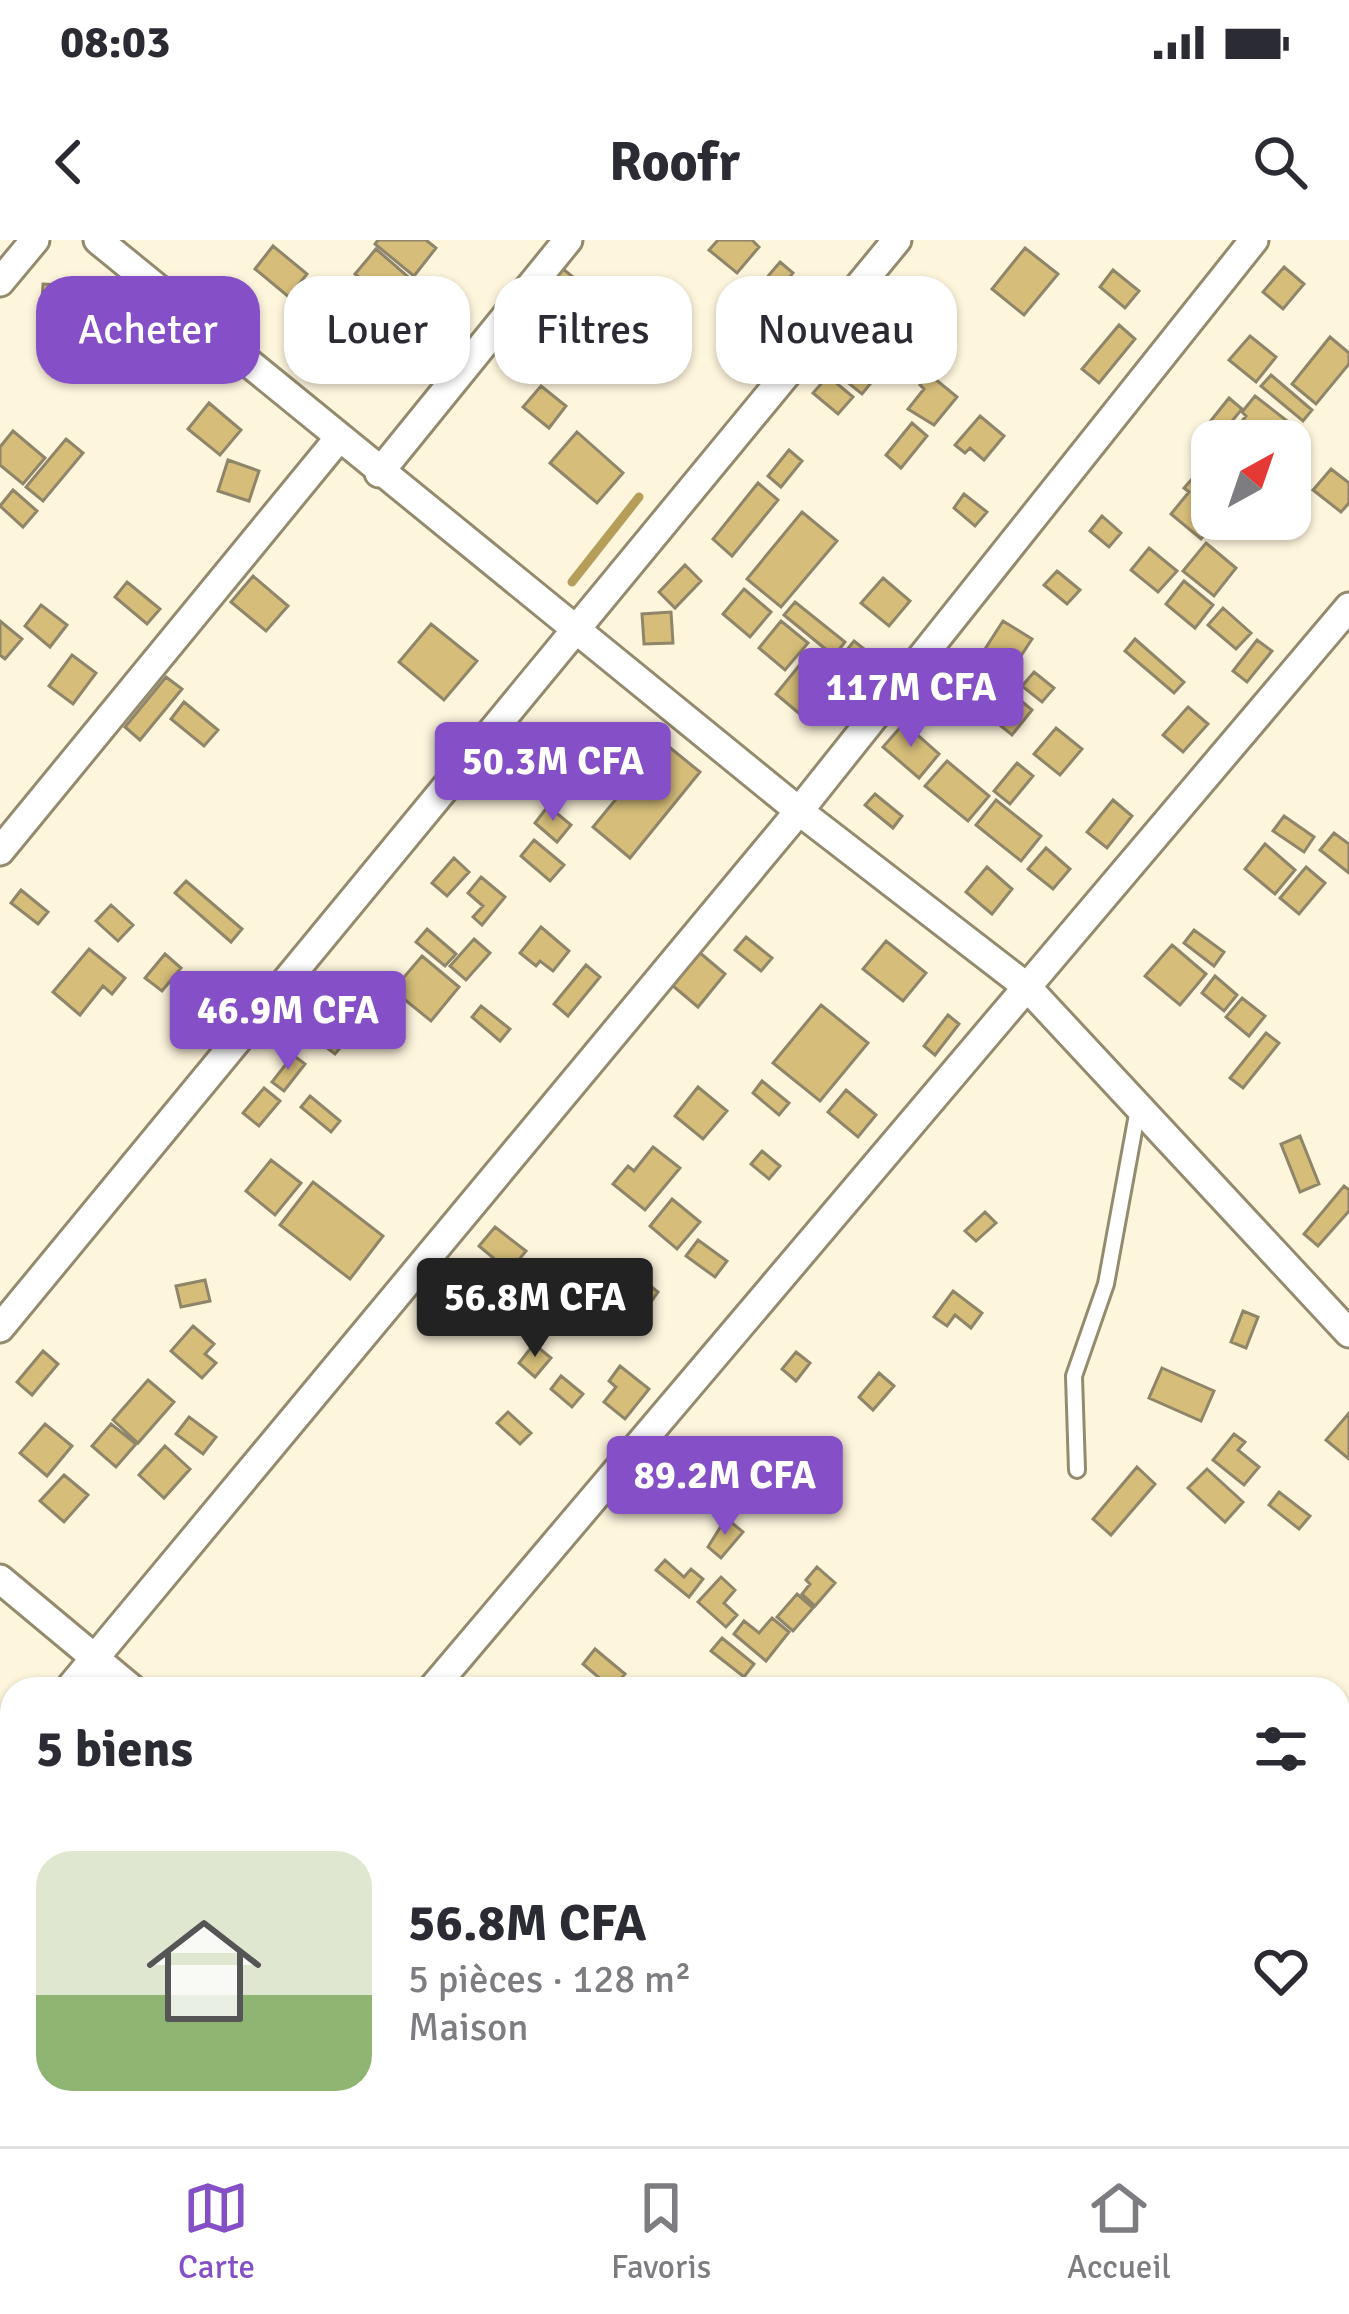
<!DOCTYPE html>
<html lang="fr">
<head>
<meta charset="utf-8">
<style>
  :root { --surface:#fff; --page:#f7f7f7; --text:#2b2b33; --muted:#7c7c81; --line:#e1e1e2; --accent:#8550c7 }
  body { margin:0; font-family:Signika,sans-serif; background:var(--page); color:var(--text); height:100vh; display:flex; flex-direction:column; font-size:45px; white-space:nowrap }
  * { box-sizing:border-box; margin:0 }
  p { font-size:39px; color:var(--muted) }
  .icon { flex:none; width:66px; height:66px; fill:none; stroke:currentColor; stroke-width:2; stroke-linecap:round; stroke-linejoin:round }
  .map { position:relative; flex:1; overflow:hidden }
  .drawer { position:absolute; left:0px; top:1437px; width:1350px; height:471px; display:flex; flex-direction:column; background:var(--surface); border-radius:36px 36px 0 0; box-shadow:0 3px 9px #0004 }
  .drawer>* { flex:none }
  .banner { position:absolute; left:36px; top:36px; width:1278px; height:108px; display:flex; gap:24px }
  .needle { width:78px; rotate:40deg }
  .tools { position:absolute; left:1191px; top:180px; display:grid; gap:24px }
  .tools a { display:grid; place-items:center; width:120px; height:120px; border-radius:24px; background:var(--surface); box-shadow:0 3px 9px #0004; font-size:60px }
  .price { position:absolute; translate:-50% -102px; padding:0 27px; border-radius:12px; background:var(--accent); color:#fff; font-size:39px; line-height:78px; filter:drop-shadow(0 3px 6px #0008) }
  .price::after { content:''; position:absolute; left:50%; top:72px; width:36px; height:27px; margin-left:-18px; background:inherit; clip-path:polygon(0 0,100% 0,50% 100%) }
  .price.current { background:#222; color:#fff }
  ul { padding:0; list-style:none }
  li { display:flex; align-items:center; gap:36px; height:300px; padding:0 36px }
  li+li { border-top:3px solid var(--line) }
  li span { display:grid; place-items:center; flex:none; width:336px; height:240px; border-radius:36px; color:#555 }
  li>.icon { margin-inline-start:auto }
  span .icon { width:144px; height:144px; fill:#fffc; stroke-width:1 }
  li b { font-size:51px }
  h2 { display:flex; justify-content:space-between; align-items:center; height:144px; padding:0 36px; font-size:51px }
  .pill { padding:0 42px; border-radius:36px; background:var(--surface); box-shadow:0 3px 9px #0004; font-size:42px; line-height:108px }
  .pill.current { background:var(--accent); color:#fff }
  .status { display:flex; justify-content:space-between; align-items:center; height:84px; padding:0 60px; background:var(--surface); direction:ltr }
  .status svg { height:33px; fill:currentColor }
  header { display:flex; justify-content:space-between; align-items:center; height:156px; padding:0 36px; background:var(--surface); font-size:54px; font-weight:700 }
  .dock { display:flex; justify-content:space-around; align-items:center; height:168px; border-top:3px solid var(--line); background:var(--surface); font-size:33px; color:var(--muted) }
  .dock a { display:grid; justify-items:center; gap:6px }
  .dock .current { color:var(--accent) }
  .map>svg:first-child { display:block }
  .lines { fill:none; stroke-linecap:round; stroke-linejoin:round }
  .stream { stroke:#b59e59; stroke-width:9 }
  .building { fill:#d6be7a; stroke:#8f8569; stroke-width:3 }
  .service-casing { stroke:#948b6e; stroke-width:20 }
  .minor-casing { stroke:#948b6e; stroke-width:33 }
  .service { stroke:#fff; stroke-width:14 }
  .minor { stroke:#fff; stroke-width:27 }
</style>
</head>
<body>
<div class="status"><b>08:03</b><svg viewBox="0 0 49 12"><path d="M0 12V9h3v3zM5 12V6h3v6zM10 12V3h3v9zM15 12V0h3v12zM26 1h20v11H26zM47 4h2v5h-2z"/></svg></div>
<header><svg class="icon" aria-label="back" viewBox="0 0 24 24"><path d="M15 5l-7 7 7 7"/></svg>Roofr<svg class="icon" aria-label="search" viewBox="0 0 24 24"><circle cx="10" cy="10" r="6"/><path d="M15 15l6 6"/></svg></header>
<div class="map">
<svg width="1349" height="1906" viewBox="0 0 1349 1906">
  <rect width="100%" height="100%" fill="#fef5dd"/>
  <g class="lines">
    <!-- stream -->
    <path class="stream" d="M572,342L639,257"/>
  </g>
  <!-- building -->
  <path class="building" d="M378,0H426L436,8L414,36L375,4Z
    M718,0H752L759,7L737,33L709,10Z
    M273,6L307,34L289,57L255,29Z
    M1025,8L1058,34L1024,75L992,49Z
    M376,9L458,80L437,105L355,34Z
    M780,22L793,33L771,59L758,48Z
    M1284,27L1304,44L1283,69L1263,52Z
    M563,29L578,41L514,119L499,107Z
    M1113,30L1139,51L1125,68L1100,47Z
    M43,44L77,46L76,62L42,60Z
    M328,61L376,102L354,128L306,85Z
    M570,62L601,88L557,141L526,116Z
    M872,79L903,104L862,154L831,129Z
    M609,82L635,104L606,139L580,118Z
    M1119,85L1135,99L1099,143L1082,129Z
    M1250,96L1276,117L1256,142L1229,120Z
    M1330,97L1349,113V124L1316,164L1292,144Z
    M372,117H410V138H372Z
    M929,134L957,157L934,185L908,169L924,149L920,145Z
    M1271,135L1312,170L1303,181L1261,146Z
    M828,136L853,157L838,174L813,153Z
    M541,146L566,166L549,188L523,167Z
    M1255,156L1291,184L1278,201H1226L1246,176L1242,172Z
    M1229,158L1242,169L1218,198L1205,188Z
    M209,163L241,190L220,215L188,189Z
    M980,176L1004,196L984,220L970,208L965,213L955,205Z
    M912,183L927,196L901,228L886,215Z
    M13,191L45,218L23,244L0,225V207Z
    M577,192L623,233L597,263L550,223Z
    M66,199L83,213L43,261L26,247Z
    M789,210L802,221L781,247L768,236Z
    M228,220L259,231L249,261L218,251Z
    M1331,229L1349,243V263L1341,272L1313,250Z
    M1198,232L1212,244V279H1218L1201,299L1171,274L1189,252L1184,248Z
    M758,243L778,260L732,316L713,299Z
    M13,250L37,271L23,287L0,266Z
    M964,254L987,272L975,286L954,268Z
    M802,272L837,301L781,367L747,339Z
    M1102,276L1121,293L1109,307L1090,291Z
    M1206,303L1236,328L1214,356L1183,331Z
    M1149,308L1177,331L1158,352L1131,330Z
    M685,325L701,341L675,368L659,352Z
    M1057,331L1080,350L1067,364L1044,345Z
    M253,336L288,366L266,391L231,362Z
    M883,338L910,361L889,386L861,363Z
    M1184,341L1213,365L1195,388L1166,364Z
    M127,342L160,369L147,384L115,357Z
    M744,349L771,372L750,397L723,374Z
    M795,362L845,402L834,416L784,375Z
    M41,365L67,385L50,407L25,386Z
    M1223,368L1251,393L1236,409L1208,385Z
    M671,372L673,403L644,404L642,374Z
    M0,381L22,399L5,419L0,415Z
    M781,381L808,403L785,430L759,408Z
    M1003,381L1032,399L1013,428L985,409Z
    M431,384L477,421L444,460L399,422Z
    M1135,399L1184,442L1174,453L1125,411Z
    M1257,400L1272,411L1247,442L1233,431Z
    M854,401L869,413L856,429L841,417Z
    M811,411L843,436L807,480L776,454Z
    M72,415L96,433L73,464L49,446Z
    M1034,432L1054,448L1042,462L1022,446Z
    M166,437L182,449L140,500L125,487Z
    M1006,448L1032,470L1012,495L985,473Z
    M184,462L218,490L204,506L171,479Z
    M1188,467L1208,484L1183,512L1163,495Z
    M904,483L939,514L919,538L883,507Z
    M1056,488L1082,509L1060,535L1034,514Z
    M663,502L700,532L630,618L593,587Z
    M947,521L989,556L968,581L925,546Z
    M1017,523L1033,536L1010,564L994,551Z
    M875,554L902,576L893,588L865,565Z
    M996,560L1041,596L1021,621L976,585Z
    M1113,560L1132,576L1107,608L1087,592Z
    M548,566L571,585L557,602L535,583Z
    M1284,576L1314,597L1304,612L1273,591Z
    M1334,593L1349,604V633L1320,610Z
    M534,600L564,625L550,641L521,616Z
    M1265,604L1295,630L1275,654L1245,629Z
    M1046,608L1070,629L1053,649L1028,629Z
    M454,618L469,632L447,656L432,643Z
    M987,627L1012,649L992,674L966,652Z
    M1306,627L1325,643L1299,674L1280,658Z
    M481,637L505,657L482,685L473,677L483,666L468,653Z
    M186,641L242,689L231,702L175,653Z
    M21,650L48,672L38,684L11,663Z
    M111,665L133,685L118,701L96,681Z
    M541,687L569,711L553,731L540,721L536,726L520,713Z
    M427,689L456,714L445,726L416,702Z
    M1194,690L1224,712L1214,726L1184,703Z
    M746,697L772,718L761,731L735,710Z
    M474,699L490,713L466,740L450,726Z
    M886,701L926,733L903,761L863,729Z
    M1172,705L1206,734L1180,765L1145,736Z
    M693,707L725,734L698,767L666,740Z
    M89,709L125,738L112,754L103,746L80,775L53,752Z
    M165,714L181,728L162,751L145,738Z
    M422,716L459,747L431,781L393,750Z
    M586,725L600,737L568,776L554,764Z
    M1215,736L1237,755L1224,771L1202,753Z
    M1242,758L1265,776L1249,796L1226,777Z
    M821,765L868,803L820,861L773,823Z
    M481,766L510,789L500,801L472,777Z
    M948,775L959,784L935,815L924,806Z
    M339,777L355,790L335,814L318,801Z
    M1266,793L1279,803L1243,848L1230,838Z
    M293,815L305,824L284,851L272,842Z
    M762,841L789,863L779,875L753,853Z
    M698,847L727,871L703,899L675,876Z
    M264,848L280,861L259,886L243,873Z
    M846,850L876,875L858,897L828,872Z
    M310,856L340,881L331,892L301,867Z
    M1300,896L1319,944L1300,952L1281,904Z
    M653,907L680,928L645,970L613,944L628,926L634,931Z
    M762,911L780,926L769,939L751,924Z
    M271,920L301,943L275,975L246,951Z
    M313,942L383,996L350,1039L280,985Z
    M1344,946L1349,950V971L1318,1006L1304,994Z
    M672,959L700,982L677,1009L650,986Z
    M985,972L996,983L976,1001L965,991Z
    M495,987L526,1011L504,1038L492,1028L497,1021L479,1006Z
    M698,1000L727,1021L715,1037L686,1016Z
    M618,1020L658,1052L648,1066L626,1048L614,1063L596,1049Z
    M205,1040L210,1061L181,1067L176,1046Z
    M581,1051L608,1073L595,1089L580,1076L571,1088L559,1078Z
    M953,1051L982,1073L971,1088L955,1075L947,1086L934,1077Z
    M1243,1071L1258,1077L1246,1108L1231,1102Z
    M193,1086L214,1104L205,1114L216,1123L202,1138L171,1111Z
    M534,1104L551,1118L535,1137L519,1123Z
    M43,1111L58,1124L32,1155L17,1142Z
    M796,1112L810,1123L796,1141L782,1129Z
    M620,1126L649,1149L625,1179L604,1162L616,1147L609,1141Z
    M1162,1128L1214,1151L1201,1181L1149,1158Z
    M879,1133L894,1146L873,1170L859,1157Z
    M561,1136L583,1154L572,1167L551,1149Z
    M148,1140L174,1162L138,1203L113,1180Z
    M508,1172L531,1193L520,1204L497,1183Z
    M1349,1173V1219L1326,1200Z
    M189,1177L216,1197L203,1214L176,1194Z
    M45,1184L72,1206L47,1236L20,1213Z
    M111,1184L136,1204L116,1227L92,1206Z
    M1234,1194L1245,1202L1238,1210L1259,1227L1244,1245L1213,1220Z
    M165,1206L190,1229L164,1258L139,1235Z
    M1137,1227L1155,1244L1111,1295L1093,1279Z
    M1207,1229L1243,1262L1225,1282L1188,1248Z
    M64,1235L88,1255L64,1282L40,1261Z
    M1279,1252L1310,1276L1299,1289L1269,1265Z
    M726,1278L743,1292L721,1318L708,1307Z
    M665,1320L684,1337L691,1329L703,1339L689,1357L656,1330Z
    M817,1327L835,1343L815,1366L802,1354L810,1344L806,1340Z
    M721,1337L735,1350L724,1363L737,1375L726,1387L698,1362Z
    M797,1354L813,1368L793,1391L777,1377Z
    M772,1378L789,1392L766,1421L734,1394L744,1381L759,1393Z
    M722,1398L754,1424L744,1437L711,1411Z
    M595,1409L625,1434L612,1449L583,1424Z"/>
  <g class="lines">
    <defs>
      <path id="service" d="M1077,1230L1074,1136L1106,1044L1138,869"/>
      <path id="minor" d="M98,0L799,571L1027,747L1349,1093
        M0,42L35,0
        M379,233L568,0
        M0,611L338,199
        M0,1088L897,0
        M0,1339L132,1449
        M69,1449L799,571L1254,0
        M432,1449L1349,367
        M0,1530L12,1516"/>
    </defs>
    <!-- service casing -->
    <use href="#service" class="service-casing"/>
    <!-- minor casing -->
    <use href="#minor" class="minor-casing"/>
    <!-- service -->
    <use href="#service" class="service"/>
    <!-- minor -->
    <use href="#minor" class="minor"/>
  </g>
</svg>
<div class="tools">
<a><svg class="needle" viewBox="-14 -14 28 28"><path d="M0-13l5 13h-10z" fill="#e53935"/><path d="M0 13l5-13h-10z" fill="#7c7c81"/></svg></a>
</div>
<b class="price" style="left:911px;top:510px">117M CFA</b>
<b class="price" style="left:553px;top:584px">50.3M CFA</b>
<b class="price" style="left:288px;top:833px">46.9M CFA</b>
<b class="price current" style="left:535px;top:1120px">56.8M CFA</b>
<b class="price" style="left:725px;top:1298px">89.2M CFA</b>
<div class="banner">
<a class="pill current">Acheter</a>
<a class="pill">Louer</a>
<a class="pill">Filtres</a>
<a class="pill">Nouveau</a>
</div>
<section class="drawer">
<h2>5 biens<svg class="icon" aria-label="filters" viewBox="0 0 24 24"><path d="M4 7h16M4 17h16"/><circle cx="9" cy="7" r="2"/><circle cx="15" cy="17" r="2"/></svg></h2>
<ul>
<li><span style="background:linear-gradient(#dfe7d0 60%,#8fb573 0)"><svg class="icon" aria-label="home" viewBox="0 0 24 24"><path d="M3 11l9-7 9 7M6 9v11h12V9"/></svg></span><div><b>56.8M CFA</b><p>5 pièces · 128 m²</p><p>Maison</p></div><svg class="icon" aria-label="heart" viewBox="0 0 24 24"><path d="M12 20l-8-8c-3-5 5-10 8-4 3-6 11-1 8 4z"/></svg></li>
</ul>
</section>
</div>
<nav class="dock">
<a class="current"><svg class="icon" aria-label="map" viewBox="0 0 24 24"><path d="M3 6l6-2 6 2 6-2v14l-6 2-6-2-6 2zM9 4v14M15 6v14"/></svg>Carte</a>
<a><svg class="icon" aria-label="saved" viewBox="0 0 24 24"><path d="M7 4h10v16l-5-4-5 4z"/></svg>Favoris</a>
<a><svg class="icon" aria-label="home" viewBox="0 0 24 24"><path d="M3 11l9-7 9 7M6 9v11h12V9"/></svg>Accueil</a>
</nav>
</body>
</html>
